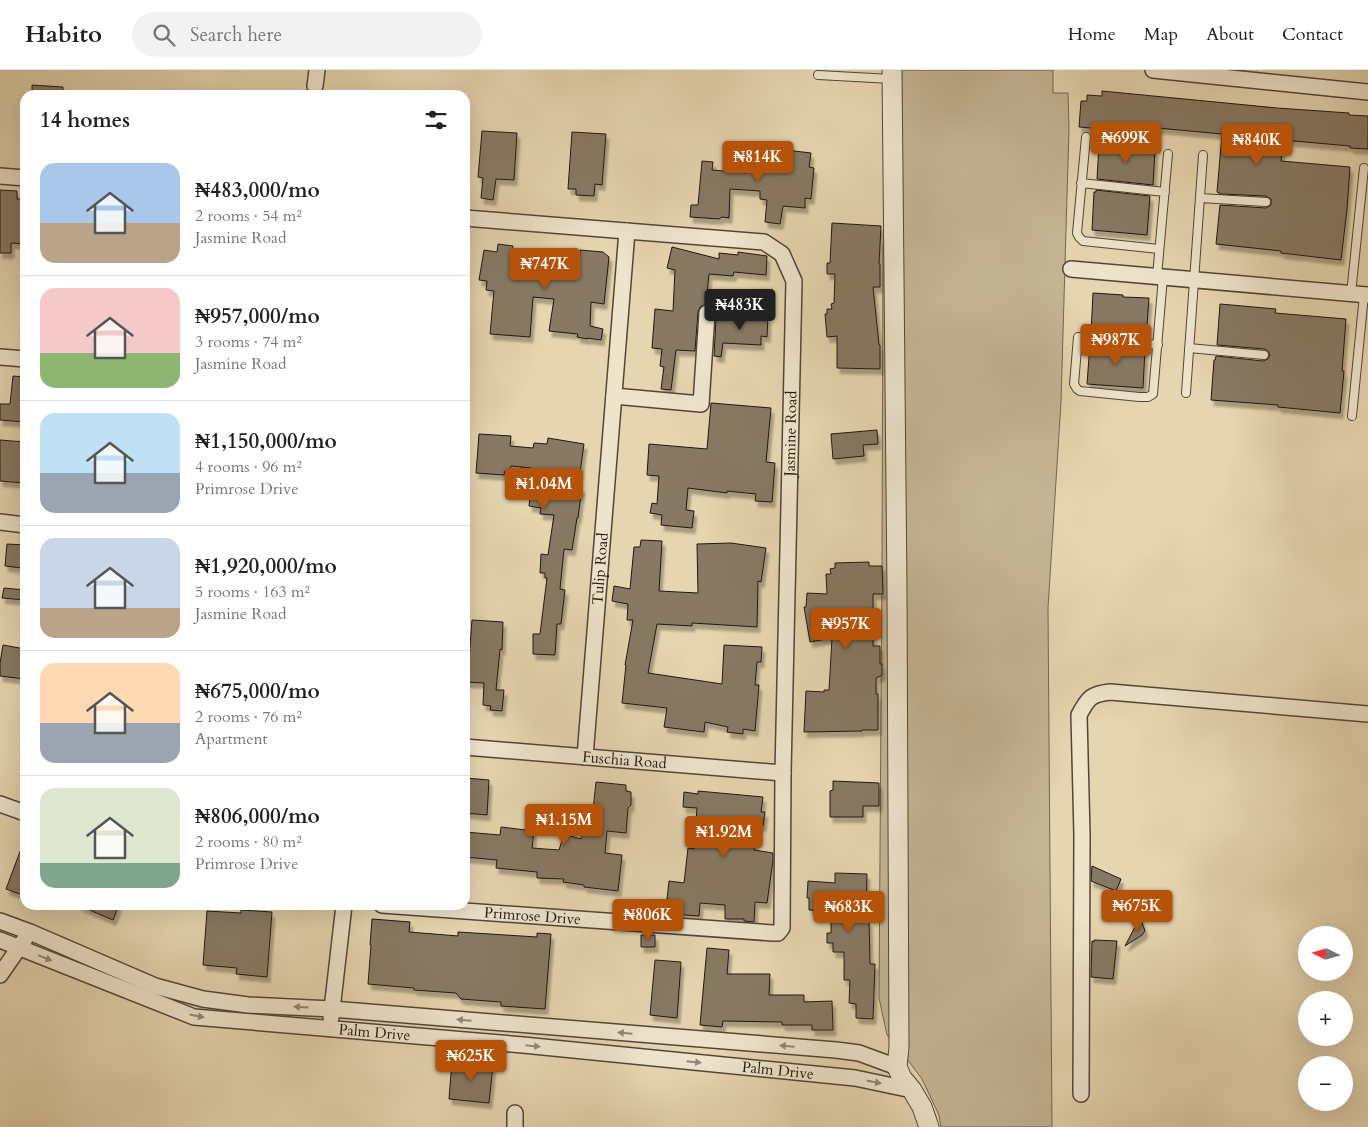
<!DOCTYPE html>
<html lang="en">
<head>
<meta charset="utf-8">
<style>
  :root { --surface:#fff; --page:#f2f2f2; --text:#202124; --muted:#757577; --line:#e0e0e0; --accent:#b45309 }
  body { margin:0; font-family:Cardo,serif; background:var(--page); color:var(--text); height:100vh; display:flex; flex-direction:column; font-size:19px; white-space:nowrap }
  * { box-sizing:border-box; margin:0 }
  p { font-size:16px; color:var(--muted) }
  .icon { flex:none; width:28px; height:28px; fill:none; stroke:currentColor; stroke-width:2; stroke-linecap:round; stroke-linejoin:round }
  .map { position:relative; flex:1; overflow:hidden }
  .panel { position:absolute; left:20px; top:20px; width:450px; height:820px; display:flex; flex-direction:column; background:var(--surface); border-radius:15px; box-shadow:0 5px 20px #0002 }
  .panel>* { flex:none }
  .needle { width:32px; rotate:275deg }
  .tools { position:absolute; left:1298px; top:856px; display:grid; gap:10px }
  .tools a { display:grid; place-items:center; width:55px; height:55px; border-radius:50%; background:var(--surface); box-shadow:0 5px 20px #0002; font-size:25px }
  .price { position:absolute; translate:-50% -42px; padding:0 11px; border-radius:5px; background:var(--accent); color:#fff; font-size:16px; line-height:32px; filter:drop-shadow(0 1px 2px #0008) }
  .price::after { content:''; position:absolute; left:50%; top:30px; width:15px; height:11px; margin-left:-8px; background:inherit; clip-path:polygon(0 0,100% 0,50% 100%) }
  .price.current { background:#222; color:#fff }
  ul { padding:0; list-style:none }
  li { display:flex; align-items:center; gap:15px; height:125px; padding:0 20px }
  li+li { border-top:1px solid var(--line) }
  li span { display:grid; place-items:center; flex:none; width:140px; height:100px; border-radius:15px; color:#555 }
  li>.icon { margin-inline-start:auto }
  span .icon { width:60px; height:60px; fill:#fffc; stroke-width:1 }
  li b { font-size:21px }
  h2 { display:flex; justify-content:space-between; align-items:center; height:60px; padding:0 20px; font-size:21px }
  header { display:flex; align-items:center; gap:30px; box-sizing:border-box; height:70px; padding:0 25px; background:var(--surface); border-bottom:1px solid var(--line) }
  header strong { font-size:24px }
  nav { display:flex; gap:28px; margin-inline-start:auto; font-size:18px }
  .search { width:350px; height:45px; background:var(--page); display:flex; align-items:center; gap:12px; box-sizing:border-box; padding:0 18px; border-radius:28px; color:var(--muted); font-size:19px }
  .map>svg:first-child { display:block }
  .green { fill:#c4b595; stroke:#726653 }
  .building { fill:#877964; stroke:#211611; filter:url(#shadow) }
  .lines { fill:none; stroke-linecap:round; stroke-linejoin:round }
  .service-casing { stroke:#524639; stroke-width:10 }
  .minor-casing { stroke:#524639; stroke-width:18 }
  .tertiary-casing { stroke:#524639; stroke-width:21 }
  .service { stroke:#eee4cc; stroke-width:8 }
  .minor { stroke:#eee4cc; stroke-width:15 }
  .tertiary { stroke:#eee4cc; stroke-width:19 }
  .oneway { fill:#928778 }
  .labels { text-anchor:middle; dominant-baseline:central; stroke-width:4.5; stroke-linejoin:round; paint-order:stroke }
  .street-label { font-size:15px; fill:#211611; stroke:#eee4cc }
</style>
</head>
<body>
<header>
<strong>Habito</strong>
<div class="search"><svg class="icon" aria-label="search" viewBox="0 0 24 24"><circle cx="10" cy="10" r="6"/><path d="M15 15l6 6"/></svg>Search here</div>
<nav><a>Home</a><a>Map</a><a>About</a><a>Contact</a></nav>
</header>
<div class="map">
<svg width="1368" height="1057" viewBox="0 0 1368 1057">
  <defs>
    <filter id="shadow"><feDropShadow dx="3" dy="5.5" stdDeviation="1" flood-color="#0004"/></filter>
  </defs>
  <rect width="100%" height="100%" fill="#e5d5b0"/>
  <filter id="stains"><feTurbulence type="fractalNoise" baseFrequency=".004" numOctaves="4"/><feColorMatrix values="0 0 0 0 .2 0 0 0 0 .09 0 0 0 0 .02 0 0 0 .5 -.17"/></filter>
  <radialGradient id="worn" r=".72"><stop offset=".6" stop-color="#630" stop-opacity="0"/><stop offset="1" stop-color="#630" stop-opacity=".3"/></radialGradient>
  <!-- green -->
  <path class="green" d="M895,0H1053V23H1068L1069,58L1061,332L1048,538L1052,1057H941L939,1045L922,1009L910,993L887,965L879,928L882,496L883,178L895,77Z"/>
  <!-- building -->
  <path class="building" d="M32,15L63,17V25H32Z
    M1102,21L1277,38L1349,43V45L1368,46V79L1350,78V76L1283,70L1281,91L1350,97L1347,139L1341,190L1281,183V181L1216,174L1220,135L1266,138L1271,135V129L1266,126L1221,124L1217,122L1222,64L1104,53L1103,59L1079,57L1081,31H1087V25L1102,26Z
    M482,61L517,63L514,110L496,109L493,130L481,128L483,108L478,107Z
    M572,62L606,64L602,115L595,114L594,126L576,125V119H568Z
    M749,74L769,76V78L811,83L809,97L814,98L811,129L805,128V138L783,136L780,154L765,152L767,130L760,129V121L730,119L729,148L722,147L719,149L690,147L691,135H698L702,91L713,92L712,100L747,103Z
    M1099,74L1155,80L1153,115L1097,109Z
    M0,120L17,121V129L25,130V174L11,173V183H0Z
    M1096,120L1150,126L1147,165L1092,160L1094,122H1096Z
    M832,153L881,156L879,194H880V217H873L879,275H880V299L837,298V266L827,267L825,244H827V239H832L831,234L834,233L835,204H827V193H830Z
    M498,174L513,176L512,181L540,183L539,200L561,182L580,185V180L603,182L609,187L604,234L591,232L590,256L603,259L601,270L587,268V269L577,267L578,264L549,261L554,229L533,227L530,267L490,264L494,221L486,220L487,211L479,210L484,180L497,182Z
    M672,177L719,189V183L738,185V182L767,186L766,205L734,202L733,206L709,204L706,234L700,237L698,242L695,281L676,280L671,320L661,319L664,297L660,296L662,279L652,278L655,239L673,241L675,200L667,198Z
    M1093,223L1123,225V227L1149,228L1146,268L1091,263Z
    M1220,234L1276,239L1275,243L1346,249L1342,301H1344L1340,343L1278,337V335L1211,330L1214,290H1215L1216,286L1263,291L1268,289L1270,285L1268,281L1265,279L1217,275Z
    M729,245L768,247L767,267L761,266V275L723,273L721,287L714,286L716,248L728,249Z
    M1090,274L1145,279L1143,318L1087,314Z
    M13,306L25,307V352L0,350V334H10Z
    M711,333L771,338L766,392L775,393L772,432L755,431L756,424L727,421V423L688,418L686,440L694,441L692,458L661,455L662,445L650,443L652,433L657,434L659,406L647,405L649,374L707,379Z
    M877,360L878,374L863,375L864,386L833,389L831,364Z
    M479,364L511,366L510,376L533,378L534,373L547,374L548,368L584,374L578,417H582L578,448H577L572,480L564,479L560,519L565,520L561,554H557L555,585L533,584V564H540L547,508H545V503H540L541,484L548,485L554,445L540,444L541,438L529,436L532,410H530L531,398L511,396L510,401H505L504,405L476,403Z
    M0,370L25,372V413L0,411Z
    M641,470L662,471L659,521L698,523L697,474L731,473L766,478L761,512L758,511L757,557L692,553V556L657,554L648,603L722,614L724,575L762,577L761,592H757L755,615H759L755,661L743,659V664L727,662L728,657L705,652L704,662L664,657L667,638L622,633L626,595H625L633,550H627L628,534L612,531L614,516L630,519L634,477H640Z
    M7,474L25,475V495H22V498L5,496Z
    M869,492V496H882L883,524H873V576H880V594H882V605L876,608V624H878V660H862V661L804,662L806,621L824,622V620H829L832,568L810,572L804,537H806L807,523L827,524L826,504H831L830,499L835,498V493Z
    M4,518L25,520V530L2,528Z
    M472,550L503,552L502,580L500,579L496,620H504L502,641L490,640L491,636L483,635L484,613L465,612V589L469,590Z
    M3,575L25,579V609L0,606V593Z
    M465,708L489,710L487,745L465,743Z
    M833,711L879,713V736H863V747H830V721L833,720Z
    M596,712L626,715V721L631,722V735L628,738L626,763L607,761L605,783L622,785L618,821L584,817V815L563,812L564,809L537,808V802L496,798L497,790L465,787V762L500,765L501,757L534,761L532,778L559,780L564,764L581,769L583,748L592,749Z
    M698,721L763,727L761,742H765L763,756L757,755L754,780L773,783V790L767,833L755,832L754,852L744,851V849H725V835L700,833L699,846L672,844L673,830L667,829L669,811L684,813L688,778L694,779L697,738L683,737L684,722L698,724Z
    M24,771H25V826L6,819Z
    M1092,796L1121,809L1116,821L1091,811Z
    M835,803L867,804L866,851H869L870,894H875L873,949L856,948V934L849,933L850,910H844V882H833V873H827V863H831V841L809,840V828H807L808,811L835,813Z
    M78,835H119L113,850Z
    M241,840L272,842L267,907L236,904L237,898L203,895L207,841L241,843Z
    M1140,847L1145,861L1142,865L1125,876Z
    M372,849L410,852L409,862L458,866V862L537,867V863L551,864L545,939L501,936V932L461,929L456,923L414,920V918L368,914L371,875H370Z
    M641,865H655V877H641Z
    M1094,870L1117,871L1113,909L1091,907L1092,871L1094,872Z
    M707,878L729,880L727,904H770L769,925H804V932L832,931L833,960H812V955H782V952L723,951L722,957L700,955Z
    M655,890L681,892L677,948L650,945Z
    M452,991L493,995L489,1033L449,1029Z"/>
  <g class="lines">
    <defs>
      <path id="service" d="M818,5L892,9
        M1086,67L1077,163L1079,167L1083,171L1159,179
        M1081,113L1165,122
        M1200,128L1266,132
        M1157,206L1168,84
        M1351,224L1364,98
        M1158,275L1078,267L1074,314L1077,319L1080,321L1139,327H1148L1153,324L1163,207
        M1189,278L1264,285
        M1186,323L1203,85
        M1352,346L1364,225"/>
      <g id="minor">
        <path d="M1153,0L1368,22"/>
        <path d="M315,16L317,0"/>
        <path d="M0,106L25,108"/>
        <path d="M1071,199L1368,225"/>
        <path d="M0,287L25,289"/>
        <path d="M614,326L701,334L707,243"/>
        <path d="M0,452L25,455"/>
        <path id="s1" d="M465,677L783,703"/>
        <path id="s2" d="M585,687L627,161"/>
        <path d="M0,734L25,743"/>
        <path id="s3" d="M382,835L773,863H778L782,858L783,703L794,211L782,184L764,172L465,148"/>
        <path d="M0,851L30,862L155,916L203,929L248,935L332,939L836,980L859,983L897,997"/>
        <path id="s4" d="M0,870L194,947L523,975L835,1006L855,1008L912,1020"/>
        <path d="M0,905L25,869"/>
        <path d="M331,948L344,835"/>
        <path d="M1081,1024L1082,765L1079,645C1088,628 1091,624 1110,622L1368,644"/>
        <path d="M515,1057V1043"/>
      </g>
      <path id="tertiary" d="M892,0L897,521L899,977L897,997L902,1008L912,1020L922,1037L929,1057"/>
    </defs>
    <!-- service casing -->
    <use href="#service" class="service-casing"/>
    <!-- minor casing -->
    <use href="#minor" class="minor-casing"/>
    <!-- tertiary casing -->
    <use href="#tertiary" class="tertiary-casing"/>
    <!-- service -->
    <use href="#service" class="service"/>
    <!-- minor -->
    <use href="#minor" class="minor"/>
    <!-- tertiary -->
    <use href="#tertiary" class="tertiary"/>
  </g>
  <!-- one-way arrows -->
  <defs><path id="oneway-solid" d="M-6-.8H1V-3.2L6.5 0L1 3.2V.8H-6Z" transform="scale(1.25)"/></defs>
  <g class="oneway">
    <use href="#oneway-solid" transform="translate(45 888) rotate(22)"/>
    <use href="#oneway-solid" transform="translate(301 937) rotate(-177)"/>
    <use href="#oneway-solid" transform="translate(197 946) rotate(11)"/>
    <use href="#oneway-solid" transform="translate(464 950) rotate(-175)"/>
    <use href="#oneway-solid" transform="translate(625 963) rotate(-175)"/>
    <use href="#oneway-solid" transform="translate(533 976) rotate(6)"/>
    <use href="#oneway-solid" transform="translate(787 976) rotate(-175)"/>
    <use href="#oneway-solid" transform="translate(694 992) rotate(6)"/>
    <use href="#oneway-solid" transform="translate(874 1012) rotate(11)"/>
  </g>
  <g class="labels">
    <!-- street labels -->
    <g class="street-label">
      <text stroke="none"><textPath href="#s3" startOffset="898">Jasmine Road</textPath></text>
      <text stroke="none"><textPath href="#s2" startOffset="189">Tulip Road</textPath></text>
      <text stroke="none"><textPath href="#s1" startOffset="160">Fuschia Road</textPath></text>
      <text stroke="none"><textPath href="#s3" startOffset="151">Primrose Drive</textPath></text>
      <text stroke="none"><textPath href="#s4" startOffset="390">Palm Drive</textPath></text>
      <text stroke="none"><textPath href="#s4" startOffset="795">Palm Drive</textPath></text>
    </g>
  </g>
  <rect width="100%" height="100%" filter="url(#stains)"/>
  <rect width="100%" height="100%" fill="url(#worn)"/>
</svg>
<div class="tools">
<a><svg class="needle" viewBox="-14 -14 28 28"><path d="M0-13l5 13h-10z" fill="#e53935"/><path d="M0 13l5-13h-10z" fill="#757577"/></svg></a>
<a>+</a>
<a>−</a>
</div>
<b class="price" style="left:1126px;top:94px">₦699K</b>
<b class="price" style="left:1257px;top:96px">₦840K</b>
<b class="price" style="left:758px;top:113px">₦814K</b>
<b class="price" style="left:545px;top:220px">₦747K</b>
<b class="price current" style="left:740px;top:261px">₦483K</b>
<b class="price" style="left:1116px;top:296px">₦987K</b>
<b class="price" style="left:544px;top:440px">₦1.04M</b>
<b class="price" style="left:846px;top:580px">₦957K</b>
<b class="price" style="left:564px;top:776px">₦1.15M</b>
<b class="price" style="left:724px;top:788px">₦1.92M</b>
<b class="price" style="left:1137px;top:862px">₦675K</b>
<b class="price" style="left:849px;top:863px">₦683K</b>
<b class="price" style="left:648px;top:871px">₦806K</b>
<b class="price" style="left:471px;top:1012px">₦625K</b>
<section class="panel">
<h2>14 homes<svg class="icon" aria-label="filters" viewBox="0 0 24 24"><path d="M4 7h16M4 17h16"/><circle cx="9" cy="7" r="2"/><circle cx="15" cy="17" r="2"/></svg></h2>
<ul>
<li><span style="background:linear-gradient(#a9c7e8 60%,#b9a48a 0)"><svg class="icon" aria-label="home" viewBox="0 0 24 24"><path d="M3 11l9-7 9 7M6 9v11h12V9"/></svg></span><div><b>₦483,000/mo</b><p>2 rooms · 54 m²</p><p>Jasmine Road</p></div></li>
<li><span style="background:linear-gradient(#f6c9c9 65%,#8fb573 0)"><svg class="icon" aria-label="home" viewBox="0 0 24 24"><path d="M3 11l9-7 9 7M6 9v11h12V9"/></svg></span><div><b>₦957,000/mo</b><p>3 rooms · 74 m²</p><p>Jasmine Road</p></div></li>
<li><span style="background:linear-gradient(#bfe0f5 60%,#9aa5b1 0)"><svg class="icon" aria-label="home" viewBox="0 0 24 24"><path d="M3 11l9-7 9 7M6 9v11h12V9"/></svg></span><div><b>₦1,150,000/mo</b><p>4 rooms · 96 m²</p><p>Primrose Drive</p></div></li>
<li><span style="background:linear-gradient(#c9d6e8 70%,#b9a48a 0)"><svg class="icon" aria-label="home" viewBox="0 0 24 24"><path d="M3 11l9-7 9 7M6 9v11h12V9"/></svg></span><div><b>₦1,920,000/mo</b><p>5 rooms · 163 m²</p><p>Jasmine Road</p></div></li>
<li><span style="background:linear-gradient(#ffd9b3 60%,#9aa5b1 0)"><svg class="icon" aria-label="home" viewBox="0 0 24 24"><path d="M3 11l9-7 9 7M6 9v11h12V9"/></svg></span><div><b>₦675,000/mo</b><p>2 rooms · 76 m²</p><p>Apartment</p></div></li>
<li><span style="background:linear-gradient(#dfe7d0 75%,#7fa58c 0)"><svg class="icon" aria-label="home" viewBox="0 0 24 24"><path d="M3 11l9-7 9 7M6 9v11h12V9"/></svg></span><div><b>₦806,000/mo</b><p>2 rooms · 80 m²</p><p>Primrose Drive</p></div></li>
</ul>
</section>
</div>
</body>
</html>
